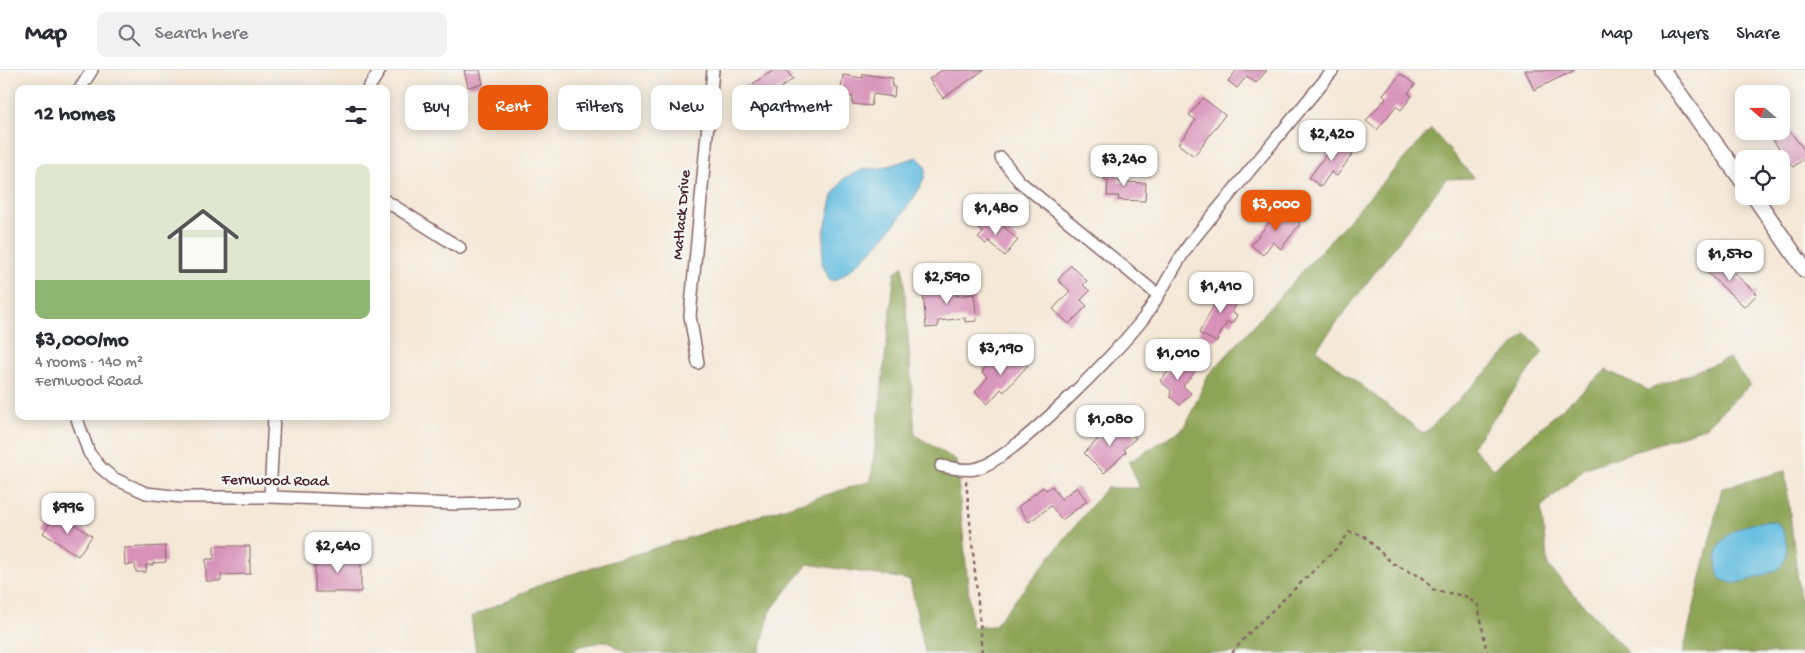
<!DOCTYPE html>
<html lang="en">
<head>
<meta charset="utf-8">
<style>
  :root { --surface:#fff; --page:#f2f2f3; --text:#2b2b33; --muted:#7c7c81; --line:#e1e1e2; --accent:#ea580c }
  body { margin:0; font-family:"Gochi Hand",sans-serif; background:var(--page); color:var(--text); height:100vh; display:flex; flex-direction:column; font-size:19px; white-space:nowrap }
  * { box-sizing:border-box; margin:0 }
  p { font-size:16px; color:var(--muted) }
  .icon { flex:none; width:28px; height:28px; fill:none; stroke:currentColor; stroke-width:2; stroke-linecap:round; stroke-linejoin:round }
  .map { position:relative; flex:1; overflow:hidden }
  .sheet { position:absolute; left:15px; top:15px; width:375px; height:335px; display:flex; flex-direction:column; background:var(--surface); border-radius:10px; box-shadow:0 2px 12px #0003 }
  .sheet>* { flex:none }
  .hud { position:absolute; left:405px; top:15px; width:475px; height:45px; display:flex; gap:10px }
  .needle { width:32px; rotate:290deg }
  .buttons { position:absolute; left:1735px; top:15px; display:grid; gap:10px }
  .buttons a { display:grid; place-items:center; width:55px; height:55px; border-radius:10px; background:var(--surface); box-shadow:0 2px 12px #0003; font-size:25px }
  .price { position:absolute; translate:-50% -42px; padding:0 11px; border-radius:10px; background:#fff; color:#222; font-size:16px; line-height:32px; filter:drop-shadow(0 1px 2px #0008) }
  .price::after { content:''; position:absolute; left:50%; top:30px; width:15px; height:11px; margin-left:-8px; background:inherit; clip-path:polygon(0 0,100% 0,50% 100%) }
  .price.selected { background:var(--accent); color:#fff }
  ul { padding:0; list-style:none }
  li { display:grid; align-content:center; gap:10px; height:265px; padding:0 20px }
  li+li { border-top:1px solid var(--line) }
  li span { display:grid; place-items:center; height:155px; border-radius:10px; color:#555 }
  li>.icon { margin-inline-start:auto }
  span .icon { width:90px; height:90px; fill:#fffc; stroke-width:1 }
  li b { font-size:21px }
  h2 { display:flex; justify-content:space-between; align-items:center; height:60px; padding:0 20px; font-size:21px }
  .chip { padding:0 18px; border-radius:10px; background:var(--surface); box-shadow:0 2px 12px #0003; font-size:18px; line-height:45px }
  .chip.selected { background:var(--accent); color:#fff }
  header { display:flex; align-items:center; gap:30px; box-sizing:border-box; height:70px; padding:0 25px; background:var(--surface); border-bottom:1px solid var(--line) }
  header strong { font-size:24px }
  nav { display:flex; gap:28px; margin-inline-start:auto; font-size:18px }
  .search { width:350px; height:45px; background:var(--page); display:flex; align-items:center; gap:12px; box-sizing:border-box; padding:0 18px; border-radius:10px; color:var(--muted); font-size:19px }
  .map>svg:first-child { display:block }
  .forest { fill:#8ca455; stroke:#6b6240 }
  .water { fill:#63bde0; stroke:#566e86 }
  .building { fill:#d891b9 }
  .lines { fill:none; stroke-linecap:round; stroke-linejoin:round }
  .street-casing { stroke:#866567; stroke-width:14 }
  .secondary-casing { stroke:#866567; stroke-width:18 }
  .path { stroke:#866567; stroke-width:2.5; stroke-dasharray:4 4; stroke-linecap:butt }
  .street { stroke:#fff; stroke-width:11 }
  .secondary { stroke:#fff; stroke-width:15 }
  .labels { text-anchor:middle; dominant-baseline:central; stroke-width:5; stroke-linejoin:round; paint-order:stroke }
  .street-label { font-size:16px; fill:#4a1f2b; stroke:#f6f6f2 }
</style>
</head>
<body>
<header>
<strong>Map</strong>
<div class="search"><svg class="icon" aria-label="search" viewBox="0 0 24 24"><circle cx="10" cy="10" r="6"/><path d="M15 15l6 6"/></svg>Search here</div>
<nav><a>Map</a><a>Layers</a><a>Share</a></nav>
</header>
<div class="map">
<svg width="1805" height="583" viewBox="0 0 1805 583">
  <rect width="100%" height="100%" fill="#f6f6f2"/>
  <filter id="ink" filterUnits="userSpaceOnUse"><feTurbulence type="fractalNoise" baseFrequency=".02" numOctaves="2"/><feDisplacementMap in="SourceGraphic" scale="10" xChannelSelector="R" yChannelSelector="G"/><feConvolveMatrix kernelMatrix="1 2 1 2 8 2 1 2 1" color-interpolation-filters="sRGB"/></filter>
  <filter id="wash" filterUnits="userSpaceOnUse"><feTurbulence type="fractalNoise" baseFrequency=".0096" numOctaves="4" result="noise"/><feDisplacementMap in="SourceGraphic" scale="20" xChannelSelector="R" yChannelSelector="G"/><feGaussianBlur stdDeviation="1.12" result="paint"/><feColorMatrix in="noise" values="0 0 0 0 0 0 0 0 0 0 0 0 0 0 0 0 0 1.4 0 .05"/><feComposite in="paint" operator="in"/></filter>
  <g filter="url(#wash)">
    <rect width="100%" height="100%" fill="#f5e8d7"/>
    <!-- forest -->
    <path class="forest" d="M1431,59L1474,108L1446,109L1316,280L1424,364L1526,263L1543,282L1472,377L1494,399L1606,300L1648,320L1729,288L1750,315L1704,358L1585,398L1541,437L1548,496L1628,583H925L910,510L808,494L771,540L759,583H626L606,571L576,577L574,583H476L471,547L546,512L871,411L895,202L903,196L915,365L956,390L972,557L994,556L1106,418H1140L1129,392L1185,357L1207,307Z
      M1785,401L1805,570V583H1683L1722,418Z"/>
    <!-- water -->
    <path class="water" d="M917,87C920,90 924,93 925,96C932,112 884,168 873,179C862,190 850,200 838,209L834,211L829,209L822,193L824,163L833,125L844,108L864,99L882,98Z
      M1771,451L1778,453C1787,463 1791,486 1780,497C1774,503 1741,514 1732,513C1728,512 1724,510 1720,509C1705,471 1737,452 1771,451Z"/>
    <g id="blocks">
      <!-- building -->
      <path class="building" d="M464,0H480L483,14L468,17Z
        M774,0H786L793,9L769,26L770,28L762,35L760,32L752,38L740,22Z
        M942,0H984L943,28L929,9Z
        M1237,0H1267L1256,13L1247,6L1237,18L1228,11Z
        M1525,0H1575L1534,20Z
        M863,4L893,8L892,17H895L894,27L873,24L871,36L852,34L853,27L840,25L843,5L863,8Z
        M1401,4L1415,15L1408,23L1412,26L1401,40L1396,36L1377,60L1366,51L1386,28L1383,25Z
        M1203,28L1225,45L1194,86L1178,74L1196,50L1189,45Z
        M1781,50L1805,81V88L1793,97L1766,61H1781Z
        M1338,68L1355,80L1337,106L1331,102L1321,117L1309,108Z
        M1105,96L1119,97V112L1146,113L1145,131L1118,130L1119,126H1107L1108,111H1105Z
        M1281,138L1300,154L1281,179L1273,172L1263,185L1251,175Z
        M985,146L999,158L1002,155L1018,170L1005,186L989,172L986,175L978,168L983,163L975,156Z
        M1715,186L1757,224L1745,237L1703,199Z
        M1071,195L1087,211L1083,215L1090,221L1081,230L1087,236L1069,254L1053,239L1070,221L1058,210Z
        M942,209L943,217L955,215L956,226L974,224L977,251L965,252V248L938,251V257L926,258L923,221L931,220L930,210Z
        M1224,216L1241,226L1232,242L1237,245L1232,254L1227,252L1216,272L1199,263Z
        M1011,279L1028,295L1004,322L1001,319L988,334L975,322L988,307L982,301L991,291L996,295Z
        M1179,289L1195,302L1183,316L1191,323L1180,335L1170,327L1171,320L1160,311Z
        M1118,350L1136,368L1124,379L1126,382L1104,403L1084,383Z
        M1052,416L1061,429L1077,417L1087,431L1062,450L1051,436L1029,452L1018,437L1043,417L1046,420Z
        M55,445L66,452L68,450L92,466L78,486L43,463Z
        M165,476L166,492L153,493V495H146V502H136L135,494L125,495L124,478Z
        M214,476H250V504L221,505V511H206V489H214Z
        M341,482H349V487L361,486V522H315V487H339Z"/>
    </g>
  </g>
  <g filter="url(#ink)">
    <use href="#blocks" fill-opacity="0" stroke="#866567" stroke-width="1"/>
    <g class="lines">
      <defs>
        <path id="street" d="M80,19L92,0
          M368,19L380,0
          M1001,88L1019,111L1158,225
          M386,131L460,178
          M698,293L690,246L713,0
          M76,346L89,383L100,397L113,408L146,423L182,427H270L455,434L513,432
          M941,396C952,398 964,401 975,399C1011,392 1118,281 1143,249C1161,225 1173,196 1191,172C1238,114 1286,57 1333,0
          M270,427L274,346"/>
        <path id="secondary" d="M1662,0L1744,113
          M1754,126L1805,200"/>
      </defs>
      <!-- street casing -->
      <use href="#street" class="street-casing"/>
      <!-- secondary casing -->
      <use href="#secondary" class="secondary-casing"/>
      <!-- path -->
      <path class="path" d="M966,411L983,583
        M1232,583L1247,565L1341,474L1349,462L1363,465L1392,493L1423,508L1434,520L1465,526L1478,535L1487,583"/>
      <!-- street -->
      <use href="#street" class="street"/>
      <!-- secondary -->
      <use href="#secondary" class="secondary"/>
    </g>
  </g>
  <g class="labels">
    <!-- street labels -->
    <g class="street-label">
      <text transform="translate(683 145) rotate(-85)">Matlack Drive</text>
      <text transform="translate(275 412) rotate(1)">Fernwood Road</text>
    </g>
  </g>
</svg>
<div class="buttons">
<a><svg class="needle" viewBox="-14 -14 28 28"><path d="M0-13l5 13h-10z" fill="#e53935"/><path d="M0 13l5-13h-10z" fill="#7c7c81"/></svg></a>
<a><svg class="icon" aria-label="locate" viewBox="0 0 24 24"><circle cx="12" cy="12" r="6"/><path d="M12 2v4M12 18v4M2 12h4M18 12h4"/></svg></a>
</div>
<b class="price" style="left:1332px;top:92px">$2,420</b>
<b class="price" style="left:1124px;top:117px">$3,240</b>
<b class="price selected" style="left:1276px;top:162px">$3,000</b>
<b class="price" style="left:996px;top:166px">$1,480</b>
<b class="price" style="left:1730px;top:212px">$1,570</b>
<b class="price" style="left:947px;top:235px">$2,590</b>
<b class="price" style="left:1221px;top:244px">$1,410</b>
<b class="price" style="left:1001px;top:306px">$3,190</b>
<b class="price" style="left:1178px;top:311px">$1,010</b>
<b class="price" style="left:1110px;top:377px">$1,080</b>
<b class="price" style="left:68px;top:465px">$996</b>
<b class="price" style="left:338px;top:504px">$2,640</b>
<div class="hud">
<a class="chip">Buy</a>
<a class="chip selected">Rent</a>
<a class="chip">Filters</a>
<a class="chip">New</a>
<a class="chip">Apartment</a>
</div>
<section class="sheet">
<h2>12 homes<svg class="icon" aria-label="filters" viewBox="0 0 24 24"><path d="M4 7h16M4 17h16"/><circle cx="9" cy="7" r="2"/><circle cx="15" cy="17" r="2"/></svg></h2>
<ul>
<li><span style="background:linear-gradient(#dfe7d0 75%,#8fb573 0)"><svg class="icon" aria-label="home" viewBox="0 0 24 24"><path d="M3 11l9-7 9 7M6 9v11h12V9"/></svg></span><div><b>$3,000/mo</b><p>4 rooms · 140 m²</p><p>Fernwood Road</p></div></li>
</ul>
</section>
</div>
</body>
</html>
